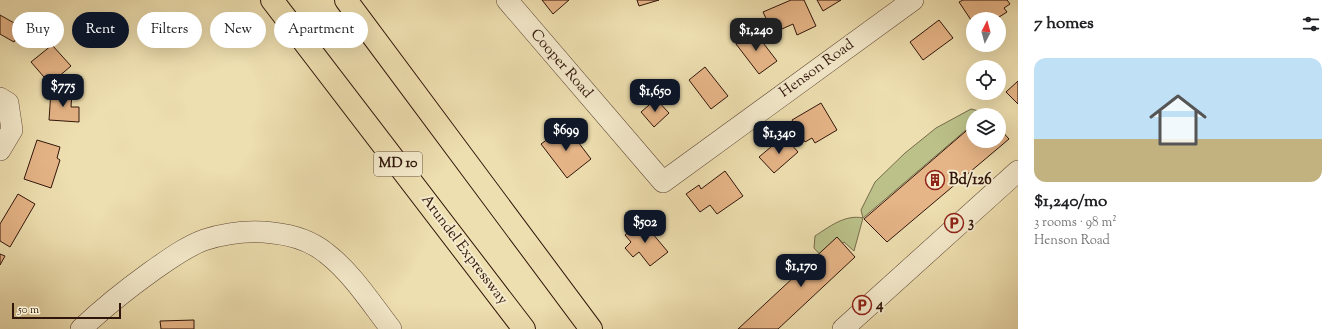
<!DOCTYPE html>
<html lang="en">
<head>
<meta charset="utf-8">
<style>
  :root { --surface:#fff; --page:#f6f6f6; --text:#202124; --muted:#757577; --accent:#111827 }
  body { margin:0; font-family:"Sorts Mill Goudy",serif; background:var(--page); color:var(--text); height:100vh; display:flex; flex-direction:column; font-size:15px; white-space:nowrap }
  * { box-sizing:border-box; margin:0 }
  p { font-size:13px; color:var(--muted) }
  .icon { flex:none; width:22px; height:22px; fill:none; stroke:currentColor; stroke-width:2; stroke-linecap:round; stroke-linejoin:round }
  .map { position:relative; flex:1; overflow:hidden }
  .details { display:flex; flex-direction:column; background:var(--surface); width:320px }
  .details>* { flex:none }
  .banner { position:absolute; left:12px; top:12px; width:380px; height:36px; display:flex; gap:8px }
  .needle { width:26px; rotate:6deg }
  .controls { position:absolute; left:966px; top:12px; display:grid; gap:8px }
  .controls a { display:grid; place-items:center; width:40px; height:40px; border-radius:50%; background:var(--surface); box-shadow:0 4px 16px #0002; font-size:20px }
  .scale { position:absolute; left:12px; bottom:10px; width:109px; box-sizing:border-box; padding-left:4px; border:2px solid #30150a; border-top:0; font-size:11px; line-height:14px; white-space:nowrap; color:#30150a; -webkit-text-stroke:3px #f4eacc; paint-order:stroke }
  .price { position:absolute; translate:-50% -34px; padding:0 9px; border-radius:8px; background:var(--accent); color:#fff; font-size:13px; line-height:26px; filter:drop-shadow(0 1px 2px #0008) }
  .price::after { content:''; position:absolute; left:50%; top:24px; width:12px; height:9px; margin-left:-6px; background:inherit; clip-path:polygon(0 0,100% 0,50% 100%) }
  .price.active { background:#222; color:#fff }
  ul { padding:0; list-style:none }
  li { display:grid; align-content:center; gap:8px; height:212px; padding:0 16px }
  li span { display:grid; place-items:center; height:124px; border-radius:12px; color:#555 }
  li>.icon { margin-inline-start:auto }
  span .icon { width:72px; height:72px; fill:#fffc; stroke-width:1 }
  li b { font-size:17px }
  h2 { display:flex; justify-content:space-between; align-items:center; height:48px; padding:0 16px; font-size:17px }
  .pill { padding:0 14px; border-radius:18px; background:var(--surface); box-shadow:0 4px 16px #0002; font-size:14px; line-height:36px }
  .pill.active { background:var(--accent); color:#fff }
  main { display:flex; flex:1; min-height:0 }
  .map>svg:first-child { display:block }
  .green { fill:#bbc189; stroke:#766b4a }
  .building { fill:#e6b587; stroke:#30150a }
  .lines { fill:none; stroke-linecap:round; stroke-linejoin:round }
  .minor-casing { stroke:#604834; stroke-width:22 }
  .highway-casing { stroke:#30150a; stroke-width:24 }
  .minor { stroke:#f4eacc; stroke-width:21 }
  .highway { stroke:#eedfb0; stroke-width:22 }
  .labels { text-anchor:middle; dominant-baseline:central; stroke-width:4; stroke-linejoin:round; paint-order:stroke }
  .shield { fill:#f4eacc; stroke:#6b5544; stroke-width:1 }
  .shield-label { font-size:14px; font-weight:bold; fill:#30150a }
  .street-label { font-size:15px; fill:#30150a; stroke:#f4eacc }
  .poi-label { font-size:15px; font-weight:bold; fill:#30150a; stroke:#f4eacc; text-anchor:start }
</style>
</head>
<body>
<main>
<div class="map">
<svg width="1018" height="329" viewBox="0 0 1018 329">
  <rect width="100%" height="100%" fill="#eedfb0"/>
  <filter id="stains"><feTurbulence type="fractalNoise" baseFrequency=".005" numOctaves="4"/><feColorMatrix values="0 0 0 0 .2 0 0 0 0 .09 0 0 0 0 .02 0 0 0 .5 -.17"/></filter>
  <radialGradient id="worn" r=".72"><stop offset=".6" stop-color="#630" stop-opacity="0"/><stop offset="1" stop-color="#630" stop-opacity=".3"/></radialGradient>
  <!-- green -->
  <path class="green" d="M971,109L986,113L983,115H973V124L863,218L854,251L844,242L823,258L814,248L815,236C829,227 845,214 863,218L861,210L875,182L905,153L936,128Z"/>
  <!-- building -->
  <path class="building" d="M542,0H569L553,14Z
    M637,0H659L639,6Z
    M791,0H804L816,26L797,35L793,24L773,33L763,12Z
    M817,0H841L823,11Z
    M963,0H1007L1010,4L1004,8L1007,12L996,19H973V23L959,2Z
    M0,15L23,28L14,42L0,34Z
    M939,20L953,38L923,60L910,42Z
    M754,31L777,61L759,74L736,44Z
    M52,45L71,66L50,84L31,62Z
    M705,67L728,96L711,109L689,80Z
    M1018,81V104L1006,92Z
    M51,91L72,93L71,107H79V122L49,120Z
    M656,99L669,113L654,127L641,112Z
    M821,103L837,130L815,143L812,138L805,142L792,120Z
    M973,125V141H999V128L1009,139L887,242L864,219Z
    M566,126L591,159L567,178L541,144Z
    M784,136L798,152L774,173L759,157Z
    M37,140L60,147L57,158L60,160L51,188L24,179Z
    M725,171L743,196L717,214L710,205L700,212L686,194L699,185L701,189Z
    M18,194L35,204L10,247L0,241V224Z
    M642,221L668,252L650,266L639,252L633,257L625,248L631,242L625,235Z
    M837,237L855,257L778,329H738Z
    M0,254L5,256L0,265Z
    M194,320V329H161L160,321Z"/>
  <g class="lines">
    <defs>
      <path id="minor" d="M507,0L663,182L913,0
        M0,98L8,103L12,130L0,150
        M81,329C103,308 127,289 152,271C168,260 185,247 204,240C226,233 250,230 273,233C293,235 310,240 326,253C352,273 371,303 391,329
        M843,329L1018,171"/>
      <path id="highway" d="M272,0L524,329
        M346,0L591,329"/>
    </defs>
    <!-- minor casing -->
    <use href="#minor" class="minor-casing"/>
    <!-- highway casing -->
    <use href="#highway" class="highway-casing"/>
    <!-- minor -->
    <use href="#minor" class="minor"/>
    <!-- highway -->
    <use href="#highway" class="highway"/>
  </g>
  <!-- icons -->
  <defs>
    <symbol id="building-ring" viewBox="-11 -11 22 22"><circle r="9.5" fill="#f4eacc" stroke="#8f2418" stroke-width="1.5"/><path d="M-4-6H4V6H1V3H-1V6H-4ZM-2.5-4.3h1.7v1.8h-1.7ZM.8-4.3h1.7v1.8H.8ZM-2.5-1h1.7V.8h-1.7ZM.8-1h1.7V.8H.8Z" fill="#8f2418"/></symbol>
    <symbol id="parking-ring" viewBox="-11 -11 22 22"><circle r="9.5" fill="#f4eacc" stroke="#8f2418" stroke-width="1.5"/><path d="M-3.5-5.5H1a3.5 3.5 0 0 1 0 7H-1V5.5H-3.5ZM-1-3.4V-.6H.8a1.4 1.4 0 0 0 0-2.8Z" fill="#8f2418"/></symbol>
  </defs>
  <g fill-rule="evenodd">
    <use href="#building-ring" x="924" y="169" width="22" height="22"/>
    <use href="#parking-ring" x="943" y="212" width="22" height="22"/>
    <use href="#parking-ring" x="851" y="294" width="22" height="22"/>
  </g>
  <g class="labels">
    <!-- shield labels -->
    <rect class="shield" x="374" y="152" width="48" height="24" rx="3"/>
    <g class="shield-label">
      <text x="398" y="164">MD 10</text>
    </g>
    <!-- street labels -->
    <g class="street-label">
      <text transform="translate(561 64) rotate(49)">Cooper Road</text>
      <text transform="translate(817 69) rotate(-36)">Henson Road</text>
      <text transform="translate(464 250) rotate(53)">Arundel Expressway</text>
    </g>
    <!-- poi labels -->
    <g class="poi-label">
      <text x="949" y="180">Bd/126</text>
      <text x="968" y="223">3</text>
      <text x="876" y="305">4</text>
    </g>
  </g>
  <rect width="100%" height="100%" filter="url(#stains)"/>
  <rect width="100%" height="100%" fill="url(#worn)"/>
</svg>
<div class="controls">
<a><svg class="needle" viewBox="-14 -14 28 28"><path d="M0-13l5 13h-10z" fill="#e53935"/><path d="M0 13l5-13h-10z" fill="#757577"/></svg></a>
<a><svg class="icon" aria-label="locate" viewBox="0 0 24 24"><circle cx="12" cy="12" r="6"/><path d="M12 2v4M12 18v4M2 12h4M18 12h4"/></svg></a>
<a><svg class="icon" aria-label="layers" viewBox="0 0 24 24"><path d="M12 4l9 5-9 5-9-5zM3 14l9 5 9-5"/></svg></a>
</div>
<div class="scale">50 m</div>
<b class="price active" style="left:756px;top:52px">$1,240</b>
<b class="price" style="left:63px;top:108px">$775</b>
<b class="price" style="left:655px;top:113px">$1,650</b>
<b class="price" style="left:566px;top:152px">$699</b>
<b class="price" style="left:779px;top:155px">$1,340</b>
<b class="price" style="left:645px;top:244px">$502</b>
<b class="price" style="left:801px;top:288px">$1,170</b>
<div class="banner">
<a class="pill">Buy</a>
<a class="pill active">Rent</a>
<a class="pill">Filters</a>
<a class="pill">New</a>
<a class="pill">Apartment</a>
</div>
</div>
<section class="details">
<h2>7 homes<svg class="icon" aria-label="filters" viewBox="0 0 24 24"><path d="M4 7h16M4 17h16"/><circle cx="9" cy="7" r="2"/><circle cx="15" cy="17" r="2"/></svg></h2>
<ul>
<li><span style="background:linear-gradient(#bfe0f5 65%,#c2b280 0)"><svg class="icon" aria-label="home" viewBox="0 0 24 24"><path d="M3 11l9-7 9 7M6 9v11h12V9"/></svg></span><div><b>$1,240/mo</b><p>3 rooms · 98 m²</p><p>Henson Road</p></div></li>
</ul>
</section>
</main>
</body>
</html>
